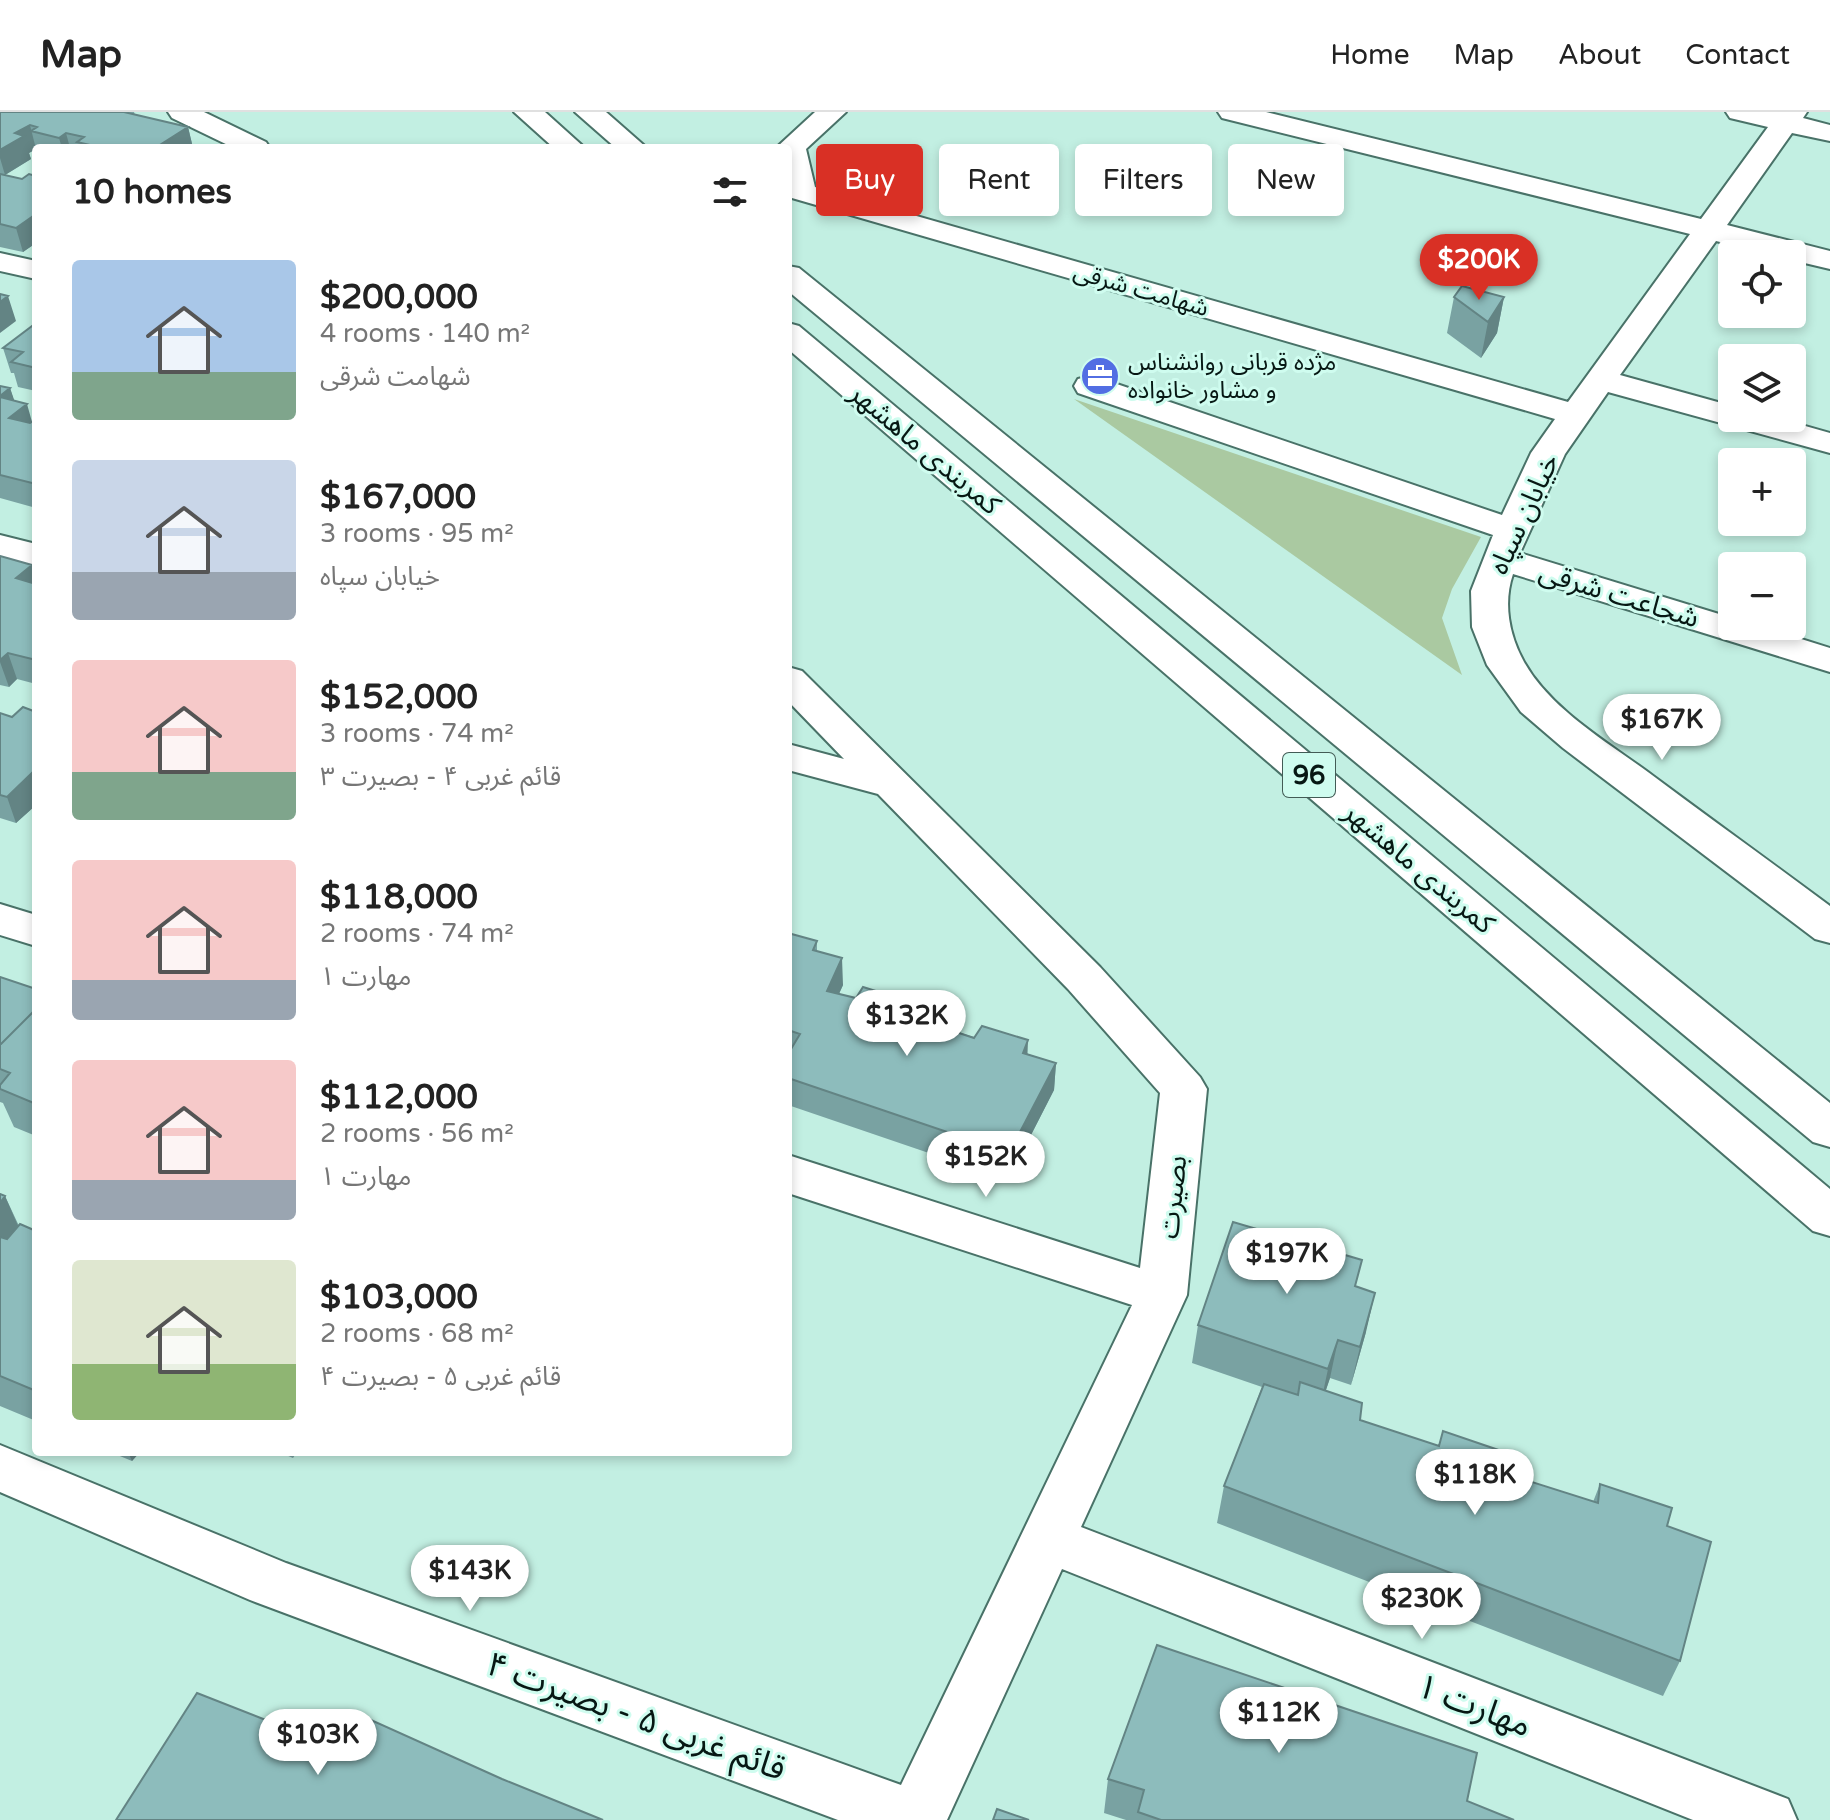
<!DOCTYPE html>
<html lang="en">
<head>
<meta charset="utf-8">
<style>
  :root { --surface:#fff; --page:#f2f2f2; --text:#222; --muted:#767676; --line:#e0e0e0; --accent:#d93025 }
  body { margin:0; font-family:"Varela Round","Noto Sans Arabic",sans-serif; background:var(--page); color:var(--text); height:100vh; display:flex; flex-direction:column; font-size:30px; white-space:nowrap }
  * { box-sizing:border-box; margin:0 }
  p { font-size:26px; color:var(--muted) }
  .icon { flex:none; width:44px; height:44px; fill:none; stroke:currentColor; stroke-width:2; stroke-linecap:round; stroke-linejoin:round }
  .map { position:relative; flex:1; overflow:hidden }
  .sheet { position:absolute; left:32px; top:32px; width:760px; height:1312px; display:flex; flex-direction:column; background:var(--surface); border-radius:8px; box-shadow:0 4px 12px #0003 }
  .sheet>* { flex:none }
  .banner { position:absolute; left:816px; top:32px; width:760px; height:72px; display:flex; gap:16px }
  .controls { position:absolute; left:1718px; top:128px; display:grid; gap:16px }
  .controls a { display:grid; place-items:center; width:88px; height:88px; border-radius:8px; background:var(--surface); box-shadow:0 4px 12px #0003; font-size:40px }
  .price { position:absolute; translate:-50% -68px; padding:0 18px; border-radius:28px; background:#fff; color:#222; font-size:26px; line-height:52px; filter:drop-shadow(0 2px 4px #0008) }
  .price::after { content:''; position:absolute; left:50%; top:48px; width:24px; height:18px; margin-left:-12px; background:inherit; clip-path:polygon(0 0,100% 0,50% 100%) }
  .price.on { background:var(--accent); color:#fff }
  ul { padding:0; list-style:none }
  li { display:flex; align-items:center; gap:24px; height:200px; padding:0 40px }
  li span { display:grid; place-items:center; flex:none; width:224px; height:160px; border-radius:8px; color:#555 }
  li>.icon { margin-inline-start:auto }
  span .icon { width:96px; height:96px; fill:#fffc; stroke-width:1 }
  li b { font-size:34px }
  h2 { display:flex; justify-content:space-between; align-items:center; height:96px; padding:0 40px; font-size:34px }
  .chip { padding:0 28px; border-radius:8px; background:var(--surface); box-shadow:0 4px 12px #0003; font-size:28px; line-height:72px }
  .chip.on { background:var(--accent); color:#fff }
  header { display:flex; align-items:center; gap:48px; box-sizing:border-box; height:112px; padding:0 40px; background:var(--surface); border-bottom:2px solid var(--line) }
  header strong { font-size:38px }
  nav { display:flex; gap:44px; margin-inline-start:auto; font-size:28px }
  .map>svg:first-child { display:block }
  .green { fill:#aac9a1 }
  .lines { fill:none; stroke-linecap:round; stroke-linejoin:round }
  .minor-casing { stroke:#497268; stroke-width:4 }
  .major-casing { stroke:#497268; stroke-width:4 }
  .minor { fill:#fff; fill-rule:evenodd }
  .major { fill:#fff; fill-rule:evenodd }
  .wall { fill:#79a2a2 }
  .shaded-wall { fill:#638484 }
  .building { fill:#8dbcbc; stroke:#638484; stroke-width:2 }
  .labels { text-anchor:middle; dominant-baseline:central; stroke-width:6; stroke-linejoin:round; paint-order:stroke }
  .far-street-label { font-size:24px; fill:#071814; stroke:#cffcef }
  .far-poi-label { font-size:24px; fill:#071814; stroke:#cffcef; text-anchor:start }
  .shield { fill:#cffcef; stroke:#435c56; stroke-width:2 }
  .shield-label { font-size:26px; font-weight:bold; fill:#071814 }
  .street-label { font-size:28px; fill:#071814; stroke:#cffcef }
  .near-street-label { font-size:34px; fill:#071814; stroke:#cffcef }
</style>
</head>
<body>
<header>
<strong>Map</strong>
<nav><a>Home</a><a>Map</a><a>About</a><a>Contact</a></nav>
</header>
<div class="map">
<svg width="1830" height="1708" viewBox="0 0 1830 1708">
  <rect width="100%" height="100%" fill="#c2efe2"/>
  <!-- green -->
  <path class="green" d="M1074,287L1481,425L1452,477L1442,506L1462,563Z"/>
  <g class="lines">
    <defs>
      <path id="minor" d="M168,0H204L266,30L270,36H234L172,6Z
        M815,0H846L806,37L815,75L1568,290L1690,122L1222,6L1218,0H1266L1701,107L1768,15L1730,6L1726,0H1807L1803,6L1830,13V29L1792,21L1727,113L1830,139V157L1792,148V142H1769L1716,129L1620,263L1732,294V306H1777L1830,321V341L1608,280L1565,342L1520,441L1732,506V514H1760L1830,536V560L1513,462C1503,491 1509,523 1524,550C1551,598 1609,631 1652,663C1711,707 1771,750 1830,794V831L1815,827L1563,636L1521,600L1487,553L1472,515L1471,479L1493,423L1078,281L1074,274L1078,267L1090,264L1102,267L1502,403L1531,341L1555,307L792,86L788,81V36L777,35Z
        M0,141L36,149V167L0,159Z
        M0,423L36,432V454L0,445Z
        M788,555L802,559L1100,855L1200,965L1207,977L1187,1183L1081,1415L1788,1687L1797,1708H1693L1062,1457L947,1708H838L250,1488L0,1380V1333L286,1451L901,1673L1132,1193L788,1081V1043L1140,1156L1160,981L1068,877L878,682L788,658V632L844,647L788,589Z
        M0,792L36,803V834L0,823Z"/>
      <path id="major" d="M514,0H545L585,36H554Z
        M575,0H606L647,36H616Z
        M788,154L799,156L1830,991V1035L1813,1030L788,179Z
        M788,211L799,214L1830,1077V1124L1813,1119L788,237Z"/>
    </defs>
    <!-- minor casing -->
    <use href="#minor" class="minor-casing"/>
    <!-- major casing -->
    <use href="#major" class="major-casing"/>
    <!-- minor -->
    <use href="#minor" class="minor"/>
    <!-- major -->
    <use href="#major" class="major"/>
  </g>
  <!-- wall -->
  <path class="wall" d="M0,0H134L135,3L188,15L193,36H36V38V37L29,41L31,47L5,63L22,67L36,64V131L23,140L0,135Z
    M1454,185H1504L1497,221L1481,246L1447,221Z
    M36,211V279L18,275L14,261H11L3,236Z
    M0,274L10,276L14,289L32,310L36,307V396L0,386Z
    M0,444L32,453L36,465V572L17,567L9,575L0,573Z
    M36,600V693L16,711L0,706V601L12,605Z
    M788,821L817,829V839L843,873L839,882L856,886L911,890V905L1056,951L1054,978L1008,1068L788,993Z
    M0,865L36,877V1024L14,1015L3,991L0,990Z
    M0,1082L5,1084L19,1114L36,1119V1309L0,1294Z
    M1356,1175L1366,1220L1351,1273L1330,1266L1326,1278L1360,1308L1513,1364L1593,1390L1600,1372L1667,1414L1680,1549L1663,1584L1217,1411L1224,1374L1262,1275L1192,1251L1198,1213Z
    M110,1340H140L132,1349Z
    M279,1340H297L293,1346Z
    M1108,1667L1467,1689L1514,1708H1126L1104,1701Z"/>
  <!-- shaded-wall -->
  <path class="shaded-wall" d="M30,13L36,37L29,41L31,47L5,63L0,46V38L15,21Z
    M188,15L193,36H155Z
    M66,21L70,36H62L59,26Z
    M36,102V131L23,140L16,116Z
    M8,184L16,209L0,221V190Z
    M1504,185L1497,221L1481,246L1488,210Z
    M10,276L18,299L27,292L34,317L17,331L0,284Z
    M32,453L36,465V483L16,466Z
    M8,541L17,567L9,575L0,550V548Z
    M36,657V693L16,711L7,685Z
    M842,846L843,873L828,905L827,879Z
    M911,890V917L905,903Z
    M1028,928L1027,955L1023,941Z
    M1056,951L1054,978L1008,1068L1009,1041Z
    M5,1084L22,1123L0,1150V1085Z
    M1375,1181L1366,1220L1351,1273L1360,1235Z
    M1338,1228L1330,1266L1320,1295L1328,1257Z
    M128,1340H140L132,1349Z"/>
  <!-- building -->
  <path class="building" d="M0,0H124L188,15L155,36H91L94,34L77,30L84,25L66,21L59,26L31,19L37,15L30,13L15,21L24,24L0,38Z
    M0,62L22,67L29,62L36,64V102L16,116L0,112Z
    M1462,174L1504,185L1488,210L1454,185Z
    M0,182L8,184L0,190Z
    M36,211V256L11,250L23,240L3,236Z
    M0,274L10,276L0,284Z
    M0,285L27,292L9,306L30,311L36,307V372L0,363Z
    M0,444L32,453L16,466L36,472V548L8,541L0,548Z
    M23,595L36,600V657L7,685L0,683V601L12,605Z
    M788,821L817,829L813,838L842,846L827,879L856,886L863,875L911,890L905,903L974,926L982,914L1028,928L1023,941L1056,951L1009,1041L788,966V942L800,922L788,918Z
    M0,865L36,877V897L1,932H0Z
    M36,897V992L0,977V973L10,961L0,957V932H1Z
    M0,1082L5,1084L0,1091Z
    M1233,1110L1362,1148L1355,1174L1375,1181L1360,1235L1338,1228L1328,1257L1198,1213Z
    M20,1112L36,1119V1279L0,1264V1125L7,1127Z
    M1300,1270L1362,1291L1360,1308L1439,1334L1443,1319L1519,1345L1513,1364L1598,1391L1600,1372L1672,1396L1667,1414L1711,1430L1680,1549L1224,1374L1264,1272L1298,1283Z
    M1157,1533L1477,1641L1467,1689L1514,1708H1161L1138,1700L1144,1678L1108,1667Z
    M197,1581L340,1637L360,1603L502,1667L603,1708H116Z
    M997,1697L1029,1708H993Z"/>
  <!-- icons -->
  <defs>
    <symbol id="office-disc" viewBox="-11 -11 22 22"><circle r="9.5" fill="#526ee3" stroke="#cffcef"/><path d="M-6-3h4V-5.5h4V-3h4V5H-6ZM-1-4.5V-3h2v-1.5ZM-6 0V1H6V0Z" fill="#fff"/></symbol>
  </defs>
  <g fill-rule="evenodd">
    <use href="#office-disc" x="1078" y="242" width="44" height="44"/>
  </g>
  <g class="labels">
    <!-- far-street labels -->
    <g class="far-street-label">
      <text transform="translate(1141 178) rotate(16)">شهامت شرقی</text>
    </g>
    <!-- far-poi labels -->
    <g class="far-poi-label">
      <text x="1128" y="250">مژده قربانی روانشناس<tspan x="1128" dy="28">و مشاور خانواده</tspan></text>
    </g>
    <!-- shield labels -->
    <rect class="shield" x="1283" y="641" width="52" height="44" rx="6"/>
    <g class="shield-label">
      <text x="1309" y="663">96</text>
    </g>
    <!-- street labels -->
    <g class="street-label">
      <text transform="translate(925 337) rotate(40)">کمربندی ماهشهر</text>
      <text transform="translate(1524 402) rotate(-65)">خیابان سپاه</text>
      <text transform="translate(1619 483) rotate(17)">شجاعت شرقی</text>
      <text transform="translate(1419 756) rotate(40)">کمربندی ماهشهر</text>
      <text transform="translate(1173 1085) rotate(-84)">بصیرت</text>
    </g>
    <!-- near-street labels -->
    <g class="near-street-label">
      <text transform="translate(1474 1594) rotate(21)">مهارت ۱</text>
      <text transform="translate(636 1605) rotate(20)">قائم غربی ۵ - بصیرت ۴</text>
    </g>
  </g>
</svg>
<div class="controls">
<a><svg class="icon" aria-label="locate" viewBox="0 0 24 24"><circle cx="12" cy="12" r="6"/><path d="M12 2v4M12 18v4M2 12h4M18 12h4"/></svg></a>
<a><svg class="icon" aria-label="layers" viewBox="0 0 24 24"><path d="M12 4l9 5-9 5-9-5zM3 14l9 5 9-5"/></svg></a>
<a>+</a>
<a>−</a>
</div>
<b class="price on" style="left:1479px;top:190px">$200K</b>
<b class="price" style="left:1662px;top:650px">$167K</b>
<b class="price" style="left:907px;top:946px">$132K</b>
<b class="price" style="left:986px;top:1087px">$152K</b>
<b class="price" style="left:1287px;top:1184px">$197K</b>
<b class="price" style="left:1475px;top:1405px">$118K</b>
<b class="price" style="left:470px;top:1501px">$143K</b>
<b class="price" style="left:1422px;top:1529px">$230K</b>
<b class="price" style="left:1279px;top:1643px">$112K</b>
<b class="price" style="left:318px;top:1665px">$103K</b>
<div class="banner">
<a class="chip on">Buy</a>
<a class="chip">Rent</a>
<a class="chip">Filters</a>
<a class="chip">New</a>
</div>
<section class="sheet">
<h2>10 homes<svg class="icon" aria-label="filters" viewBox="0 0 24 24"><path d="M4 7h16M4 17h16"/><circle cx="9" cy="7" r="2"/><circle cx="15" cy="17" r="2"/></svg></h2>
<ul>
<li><span style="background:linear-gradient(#a9c7e8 70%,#7fa58c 0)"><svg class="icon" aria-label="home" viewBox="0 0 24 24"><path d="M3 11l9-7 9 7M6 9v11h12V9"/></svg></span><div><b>$200,000</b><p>4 rooms · 140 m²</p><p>شهامت شرقی</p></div></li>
<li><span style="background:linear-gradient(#c9d6e8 70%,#9aa5b1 0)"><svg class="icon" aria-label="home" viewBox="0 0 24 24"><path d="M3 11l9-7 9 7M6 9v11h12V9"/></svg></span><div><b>$167,000</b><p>3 rooms · 95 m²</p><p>خیابان سپاه</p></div></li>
<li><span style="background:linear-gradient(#f6c9c9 70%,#7fa58c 0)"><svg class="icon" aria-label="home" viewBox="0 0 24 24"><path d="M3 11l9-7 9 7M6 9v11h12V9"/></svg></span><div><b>$152,000</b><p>3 rooms · 74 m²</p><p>قائم غربی ۴ - بصیرت ۳</p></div></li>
<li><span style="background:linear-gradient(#f6c9c9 75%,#9aa5b1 0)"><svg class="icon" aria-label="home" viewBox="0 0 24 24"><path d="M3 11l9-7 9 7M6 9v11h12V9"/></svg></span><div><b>$118,000</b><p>2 rooms · 74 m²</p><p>مهارت ۱</p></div></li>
<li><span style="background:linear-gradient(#f6c9c9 75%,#9aa5b1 0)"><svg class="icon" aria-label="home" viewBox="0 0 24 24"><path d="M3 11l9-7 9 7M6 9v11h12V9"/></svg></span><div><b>$112,000</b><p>2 rooms · 56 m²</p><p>مهارت ۱</p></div></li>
<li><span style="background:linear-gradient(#dfe7d0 65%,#8fb573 0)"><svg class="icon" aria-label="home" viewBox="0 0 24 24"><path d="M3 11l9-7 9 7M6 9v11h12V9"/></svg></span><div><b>$103,000</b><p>2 rooms · 68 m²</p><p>قائم غربی ۵ - بصیرت ۴</p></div></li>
</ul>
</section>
</div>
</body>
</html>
